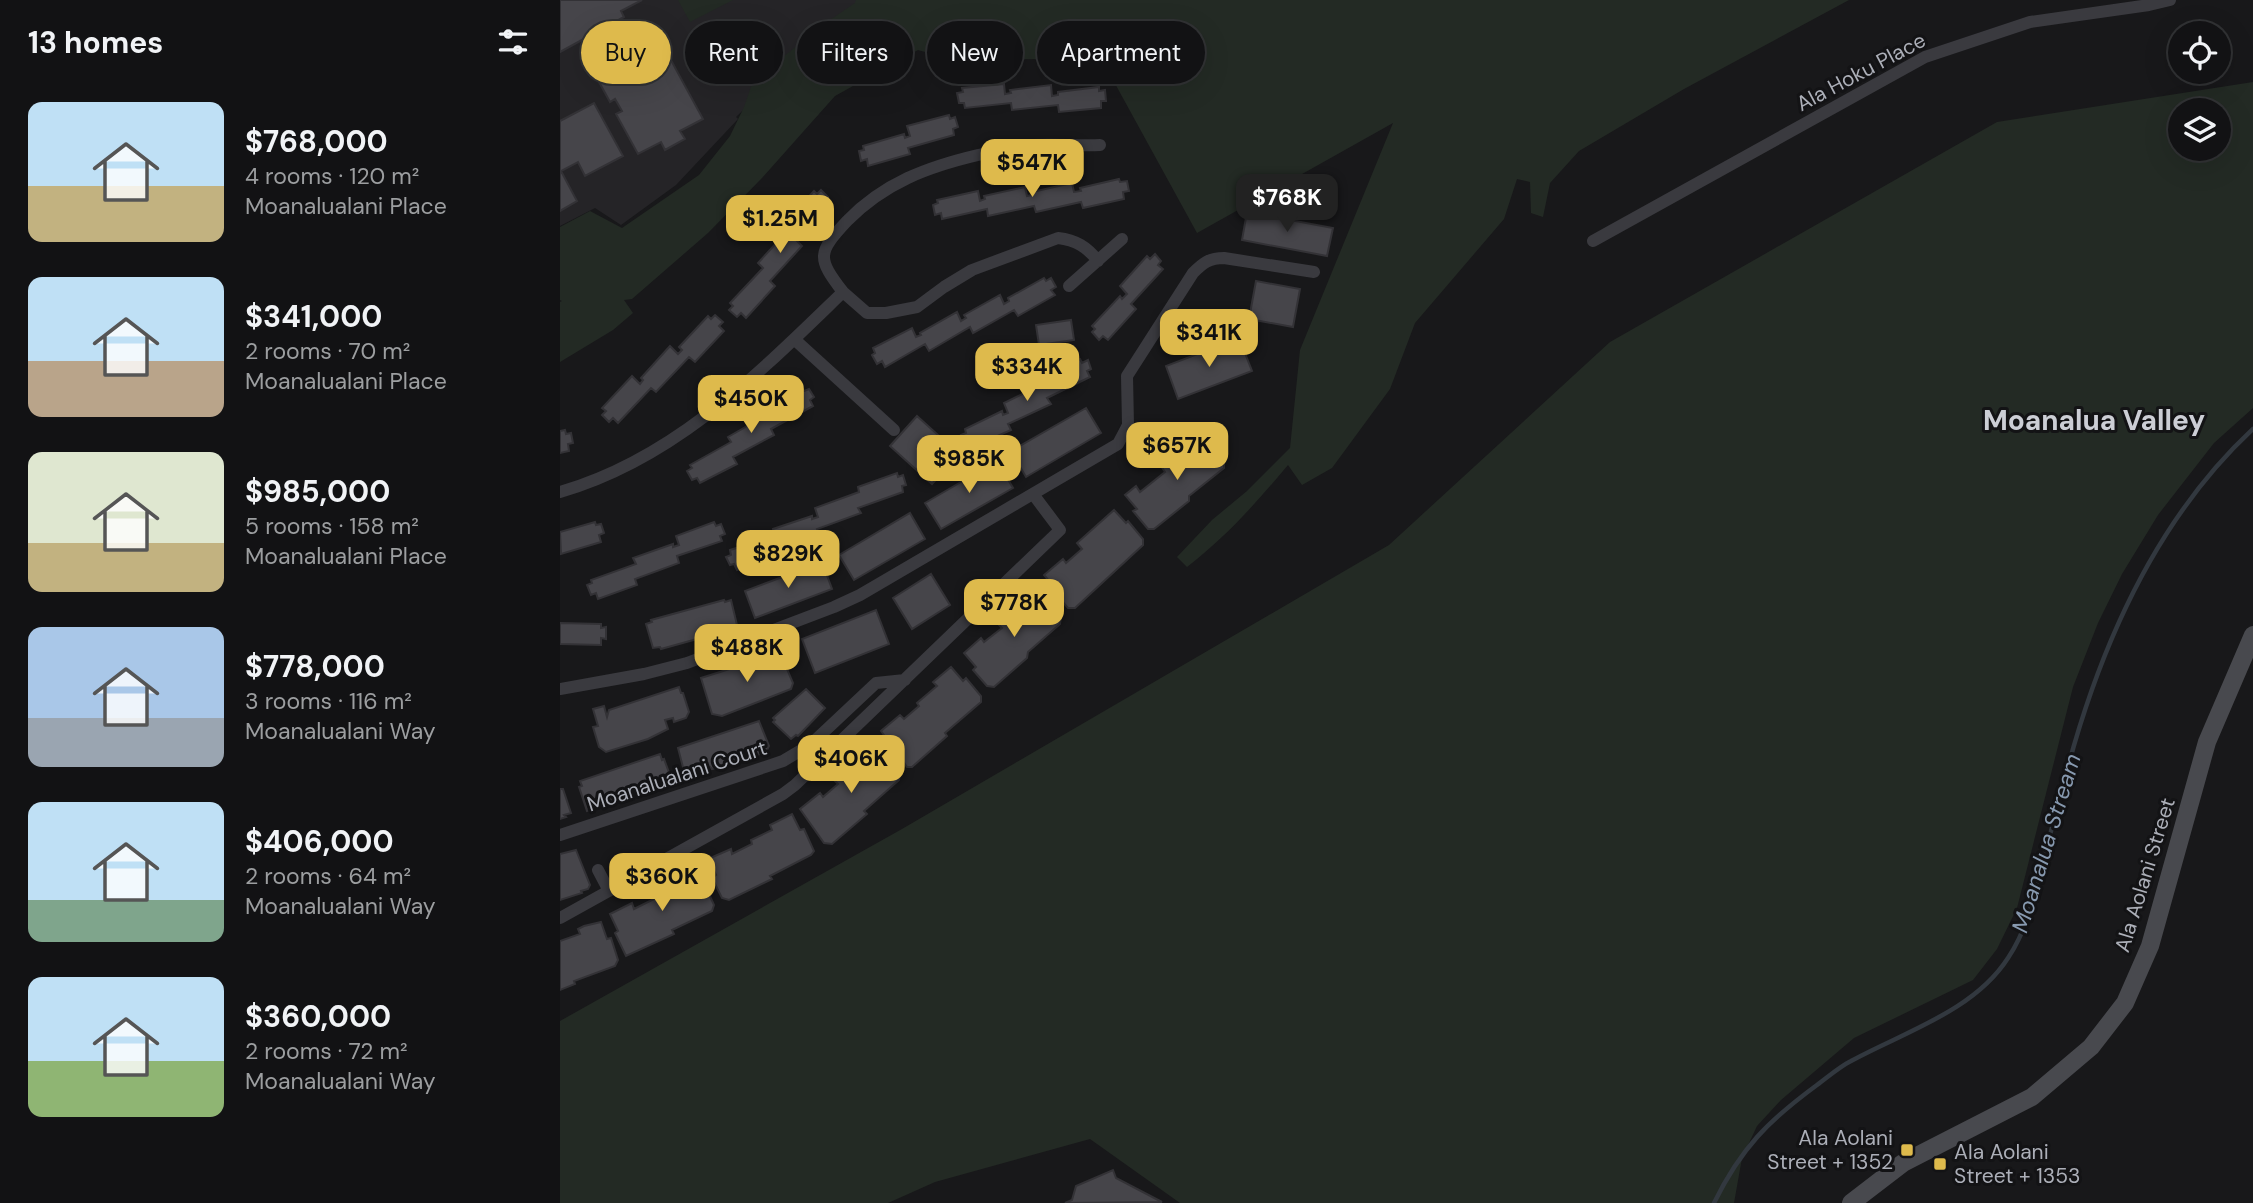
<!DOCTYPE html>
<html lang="en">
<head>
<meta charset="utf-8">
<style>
  :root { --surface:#121214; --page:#1b1b1d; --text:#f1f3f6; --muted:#9c9ea0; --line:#313234; --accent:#deba4c }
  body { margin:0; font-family:"DM Sans",sans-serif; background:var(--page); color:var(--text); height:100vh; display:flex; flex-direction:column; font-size:26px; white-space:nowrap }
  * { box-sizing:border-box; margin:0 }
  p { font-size:23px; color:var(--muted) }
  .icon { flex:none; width:38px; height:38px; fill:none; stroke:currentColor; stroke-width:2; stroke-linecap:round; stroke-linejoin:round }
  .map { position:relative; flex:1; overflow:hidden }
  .details { display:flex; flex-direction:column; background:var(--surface); width:560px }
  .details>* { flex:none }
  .hud { position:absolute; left:21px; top:21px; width:665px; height:63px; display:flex; gap:14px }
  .controls { position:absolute; left:1608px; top:21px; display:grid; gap:14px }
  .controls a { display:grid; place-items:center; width:63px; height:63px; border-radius:50%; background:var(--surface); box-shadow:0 7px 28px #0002,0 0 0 2px var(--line); font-size:35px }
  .price { position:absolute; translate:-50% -60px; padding:0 16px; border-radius:14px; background:var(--accent); color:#111; font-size:23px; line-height:46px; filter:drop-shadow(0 2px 4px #0008) }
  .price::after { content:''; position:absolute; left:50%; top:42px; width:21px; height:16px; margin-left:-10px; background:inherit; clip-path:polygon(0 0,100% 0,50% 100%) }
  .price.selected { background:#222; color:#fff }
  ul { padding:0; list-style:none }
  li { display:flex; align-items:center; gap:21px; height:175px; padding:0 28px }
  li span { display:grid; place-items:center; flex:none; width:196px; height:140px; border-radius:14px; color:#555 }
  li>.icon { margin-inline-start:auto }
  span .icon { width:84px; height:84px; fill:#fffc; stroke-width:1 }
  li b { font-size:30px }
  h2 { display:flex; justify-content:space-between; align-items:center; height:84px; padding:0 28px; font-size:30px }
  .tag { padding:0 24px; border-radius:32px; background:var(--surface); box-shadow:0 7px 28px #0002,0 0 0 2px var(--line); font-size:24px; line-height:63px }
  .tag.selected { background:var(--accent); color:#111 }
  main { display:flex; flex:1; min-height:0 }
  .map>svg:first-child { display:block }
  .built { fill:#252427 }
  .green { fill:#232a24; fill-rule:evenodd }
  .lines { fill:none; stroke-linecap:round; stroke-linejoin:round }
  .stream { stroke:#32383f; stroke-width:4.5 }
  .building { fill:#46454a; stroke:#333236; stroke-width:2 }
  .street { stroke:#3a3a3f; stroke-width:12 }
  .secondary { stroke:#48494e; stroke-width:18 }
  .poi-dot { fill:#deba4c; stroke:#131315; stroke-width:2.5 }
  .labels { text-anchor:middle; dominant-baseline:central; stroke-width:6; stroke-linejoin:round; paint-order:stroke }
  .street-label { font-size:21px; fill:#acafb8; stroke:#131315 }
  .poi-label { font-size:21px; fill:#acafb8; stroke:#131315; text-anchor:end }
  .water-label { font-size:23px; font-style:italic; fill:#8799af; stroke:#131315 }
  .district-label { font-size:28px; font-weight:bold; fill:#ccced5; stroke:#131315 }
</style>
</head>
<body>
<main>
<section class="details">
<h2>13 homes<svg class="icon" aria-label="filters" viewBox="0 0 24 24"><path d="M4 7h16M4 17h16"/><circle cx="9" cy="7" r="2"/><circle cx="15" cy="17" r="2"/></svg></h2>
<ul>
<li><span style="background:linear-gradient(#bfe0f5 60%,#c2b280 0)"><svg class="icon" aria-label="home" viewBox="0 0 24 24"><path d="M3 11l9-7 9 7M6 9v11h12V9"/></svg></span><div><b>$768,000</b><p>4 rooms · 120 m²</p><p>Moanalualani Place</p></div></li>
<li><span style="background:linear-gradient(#bfe0f5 60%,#b9a48a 0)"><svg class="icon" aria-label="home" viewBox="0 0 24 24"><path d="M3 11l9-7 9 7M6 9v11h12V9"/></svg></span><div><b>$341,000</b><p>2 rooms · 70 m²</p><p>Moanalualani Place</p></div></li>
<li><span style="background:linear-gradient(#dfe7d0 65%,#c2b280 0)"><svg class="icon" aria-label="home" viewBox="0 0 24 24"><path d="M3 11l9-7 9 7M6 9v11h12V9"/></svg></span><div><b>$985,000</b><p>5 rooms · 158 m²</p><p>Moanalualani Place</p></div></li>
<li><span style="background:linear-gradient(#a9c7e8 65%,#9aa5b1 0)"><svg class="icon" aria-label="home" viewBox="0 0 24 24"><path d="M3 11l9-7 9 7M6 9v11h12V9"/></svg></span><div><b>$778,000</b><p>3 rooms · 116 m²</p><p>Moanalualani Way</p></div></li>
<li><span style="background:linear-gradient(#bfe0f5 70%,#7fa58c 0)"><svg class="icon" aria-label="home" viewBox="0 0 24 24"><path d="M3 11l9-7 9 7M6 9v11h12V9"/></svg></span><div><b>$406,000</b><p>2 rooms · 64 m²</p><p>Moanalualani Way</p></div></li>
<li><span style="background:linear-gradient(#bfe0f5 60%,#8fb573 0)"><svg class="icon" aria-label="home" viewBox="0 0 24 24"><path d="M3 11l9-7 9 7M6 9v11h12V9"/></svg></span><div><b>$360,000</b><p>2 rooms · 72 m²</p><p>Moanalualani Way</p></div></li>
</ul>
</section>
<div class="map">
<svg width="1693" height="1203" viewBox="0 0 1693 1203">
  <rect width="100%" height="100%" fill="#18181a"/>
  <!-- built -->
  <path class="built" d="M0,0H311L282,15L176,117L178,119L116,185L61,225L35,208L0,226Z"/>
  <!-- green -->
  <path class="green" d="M118,0H173L130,22Z
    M296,0H1289L1124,89L1019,151L990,183L983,217L971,213L970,182L957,179L944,219L855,323L830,389L772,468L742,485L728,465C696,503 667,536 627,567L617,557L652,520L687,491L730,448L740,350L833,123L637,233L547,69L491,59L394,60L358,50L275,96L202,178L148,233L72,299L64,300L73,313L53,330L0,362V302L2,301L0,300V227L30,211L62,228L139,175L170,136L184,107L193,81L267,22L295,3Z
    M1693,82V408L1654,443L1598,515L1562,574L1538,623L1513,687L1457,908L1437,949L1413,980L1294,1038L1221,1100L1197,1126L1182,1158L1174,1203H620L530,1139L375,1182L328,1203H0V1021L342,829L829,545L1050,342L1437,122ZM1659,110V149H1620V110Z"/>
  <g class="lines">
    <!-- stream -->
    <path class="stream" d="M1154,1203C1181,1148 1208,1121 1257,1085C1268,1077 1279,1067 1291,1061C1344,1032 1414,1011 1448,958C1467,930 1474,897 1482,865C1490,836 1497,807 1505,778C1538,651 1595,520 1693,429"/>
  </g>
  <!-- building -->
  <path class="building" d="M0,0H82L61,11L64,17L0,52Z
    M93,27L143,119L120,131L125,139L105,150L101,142L78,154L56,114L62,111L55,99L50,102L28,62L51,49L47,41L67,31L71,39Z
    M444,84L445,94L451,93L450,90L491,85L492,96L498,95V92L539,87V91L545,90L546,101H541V108L499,112L498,105L452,110L451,103L405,108L404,103H399L397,93L403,92L402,88Z
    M34,103L63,156L25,176L18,162L1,171L17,201L0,211V121Z
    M389,115L390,119L395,117L398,127L393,129L394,135L348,148L350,154L308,166L307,159L301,161L299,151L304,150L303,146L344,134L345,138L350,136L347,126Z
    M559,179L560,182L567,181L569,191L563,192L564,199L523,208L521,202L476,212L474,206L428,216L427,209L382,219L381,213L375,215L373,205L378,203L377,200L418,191L420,201L425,199L424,196L465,187L467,196L472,195V192L512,183L514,192L521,191L520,188Z
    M261,190L268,197L265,201L269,206L237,241L242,246L210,281L215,286L186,318L181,313L177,317L169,310L173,306L170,303L203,268L198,263L230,228L225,223L254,191L257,194Z
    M687,212L773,228L767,256L682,240Z
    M595,254L601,261L598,265L603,269L571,304L576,309L548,340L543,336L539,340L532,332L535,329L532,326L560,296L562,299L567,294L560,286L587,256L590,259Z
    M484,278L486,281L491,278L496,287L491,290L495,295L458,316L454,310L413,333L410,327L369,351L365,344L325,367L322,361L317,364L312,355L315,353L313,348L352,328L356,337L361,335L360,333L397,312L401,321L406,318L404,315L440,295L444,304L449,301L448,298Z
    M696,281L740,289L733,327L689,319Z
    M155,315L163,322L159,326L164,331L135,362L129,357L96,392L91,388L58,423L53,418L49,422L42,415L46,411L42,408L72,376L80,384L83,380L81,378L110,346L118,354L122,350L119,347L148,316L151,319Z
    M511,320L514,340L479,345L476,325Z
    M679,338L692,371L618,399L606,366Z
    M520,359L522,363L528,360L531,369L527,371L530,377L487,398L491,404L448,424L451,430L413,447L410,442L406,444L401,435L406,433L405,429L442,411L443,415L448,413L444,403L481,385L483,388L488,386L483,377Z
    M242,389L244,391L249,389L254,397L250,400L253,406L211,429L214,435L173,457L177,464L140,483L137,478L132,480L127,471L132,468L130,465L171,442L168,437L208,414L204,407Z
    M526,408L541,433L466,477L451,451Z
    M357,416L399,454L372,484L330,446Z
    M5,430L6,434L11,433L13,443L8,444L9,451L0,453V431Z
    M637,431L664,460V468L629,496V501L594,529H588L573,511L577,509L565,495L576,486L580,492L605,472L601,466L629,445L625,440Z
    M437,461L453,488L381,529L365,503Z
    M337,473L338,477L343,475L346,485L342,486L343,492L298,508L301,513L257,529L259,535L215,551L217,557L177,570L174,564L170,565L166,557L171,555L170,550L215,536L213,529L252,516V519L258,517L255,508L299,492L298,487Z
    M554,510L566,523L568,521L583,539V545L515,608H508L493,591L496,589L484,575L503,559L506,563L522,549L517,543Z
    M350,513L365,539L294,580L279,555Z
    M35,522L36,525L41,524L44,533L39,535L41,542L1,554L0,532Z
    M154,522L156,526L161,524L165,534L160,536L162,541L117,556L119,563L75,579L77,585L38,599L36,593L31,595L27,585L32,583L31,580L76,564L73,558L113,544V547L119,545L116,536Z
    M262,562L272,589L195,618L185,591Z
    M371,574L390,605L352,629L333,598Z
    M472,587L501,616L500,624L468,652L467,658L434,687L427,686L413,670L416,667L404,653L421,638L424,642L442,628L438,624L457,607L454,603Z
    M164,600L165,602L171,600L177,625L172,626L173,629L101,649L100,647L93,648L86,624L92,622L91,620Z
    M316,610L329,644L255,673L242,639Z
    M0,623L41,624V628L46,627V639L41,638V645L0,644Z
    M218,648L233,683L231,689L162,716L152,714L141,678L195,661L197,656Z
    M391,667L403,681L406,678L421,696V702L385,733L387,736L352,767H347L321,731L340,715L344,719L359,706L357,703L377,686L373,682Z
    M119,687L121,693H123L129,712L126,718L114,722L113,718L105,720L108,729L88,739L46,752L39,747L33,727L38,726L33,709L44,706L47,717L49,710Z
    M246,689L265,708L238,736L236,735L231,739L213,722L215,720L213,718Z
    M199,721L209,746L206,752L194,756L193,753L183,756L184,759L152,769L150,767L140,770L139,773L129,776L125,775L118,748Z
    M311,744L322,758L325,755L340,773L339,780L304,811L307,814L272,844L264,843L240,809L260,793L263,797L278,784L275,781L295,764L291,760Z
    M100,754L102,760L104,759L111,778L108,783L27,811L19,787L22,786L20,781Z
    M0,789H3L11,813L4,815L6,817L0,819Z
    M232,814L240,830L244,829L254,851L251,855L210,876L212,879L169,900L162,898L152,878L156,875L148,859L171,849L172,854L192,844L191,840L212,830L210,825Z
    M16,850L30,885L28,889L21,891L22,893L0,900V854Z
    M134,869L142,886L145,885L154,905L152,911L112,930L114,934L66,956L55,933L58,931L50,914L72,903L74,909L94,899L91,892Z
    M41,922L47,939L51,938L58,960L55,966L14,981L15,984L0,990V941L20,934L18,929L24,926Z
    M553,1170L556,1178L602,1202L505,1203L512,1200L516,1186Z"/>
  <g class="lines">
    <!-- street -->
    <path class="street" d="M1033,241L1365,57L1470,22L1589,5L1610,0
      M509,286L562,239
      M283,292L307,313H326L357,307L384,287L412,270L498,238C516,240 527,247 538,261
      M234,339L334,430
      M0,492C115,459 199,373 283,292C257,258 257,253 287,221C324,183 367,167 418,155C432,152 446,148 460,146C486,143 514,146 540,145
      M0,689L84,674L127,663L274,607L300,595L558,444L568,425L567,376L633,273C643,263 649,258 664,258L754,272
      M0,835L223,761L250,745L316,683L345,680
      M38,870L49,891
      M0,918L223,794L235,785L500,530L473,494"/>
    <!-- secondary -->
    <path class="secondary" d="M1291,1203L1343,1163L1472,1097L1531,1047L1565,1003L1590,946L1647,742L1693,635"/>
  </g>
  <!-- markers -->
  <g class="poi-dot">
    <rect x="1340" y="1143" width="14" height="14" rx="3.5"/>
    <rect x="1373" y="1157" width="14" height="14" rx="3.5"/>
  </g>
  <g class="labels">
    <!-- street labels -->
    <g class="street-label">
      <text transform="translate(1301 72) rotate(-28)">Ala Hoku Place</text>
      <text transform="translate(117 776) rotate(-18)">Moanalualani Court</text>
      <text transform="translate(1585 875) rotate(-73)">Ala Aolani Street</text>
    </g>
    <!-- poi labels -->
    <g class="poi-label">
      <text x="1333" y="1138">Ala Aolani<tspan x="1333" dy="24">Street + 1352</tspan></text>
      <text x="1394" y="1152" text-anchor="start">Ala Aolani<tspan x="1394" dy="24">Street + 1353</tspan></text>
    </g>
    <!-- water labels -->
    <g class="water-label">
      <text transform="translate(1486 843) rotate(-73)">Moanalua Stream</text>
    </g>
    <!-- district labels -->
    <g class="district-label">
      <text x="1534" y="420">Moanalua Valley</text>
    </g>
  </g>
</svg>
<div class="controls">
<a><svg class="icon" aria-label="locate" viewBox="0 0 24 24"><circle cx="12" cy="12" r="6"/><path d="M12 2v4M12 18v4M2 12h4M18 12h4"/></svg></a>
<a><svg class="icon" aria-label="layers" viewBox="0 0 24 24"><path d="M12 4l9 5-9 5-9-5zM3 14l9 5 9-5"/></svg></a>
</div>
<b class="price" style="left:472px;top:199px">$547K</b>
<b class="price selected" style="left:727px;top:234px">$768K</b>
<b class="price" style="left:220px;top:255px">$1.25M</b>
<b class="price" style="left:649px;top:369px">$341K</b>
<b class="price" style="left:467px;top:403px">$334K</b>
<b class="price" style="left:191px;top:435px">$450K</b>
<b class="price" style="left:617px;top:482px">$657K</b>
<b class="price" style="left:409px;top:495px">$985K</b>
<b class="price" style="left:228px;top:590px">$829K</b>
<b class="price" style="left:454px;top:639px">$778K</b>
<b class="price" style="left:187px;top:684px">$488K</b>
<b class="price" style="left:291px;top:795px">$406K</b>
<b class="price" style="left:102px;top:913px">$360K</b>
<div class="hud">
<a class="tag selected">Buy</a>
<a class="tag">Rent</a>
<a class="tag">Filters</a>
<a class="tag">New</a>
<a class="tag">Apartment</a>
</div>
</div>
</main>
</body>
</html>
